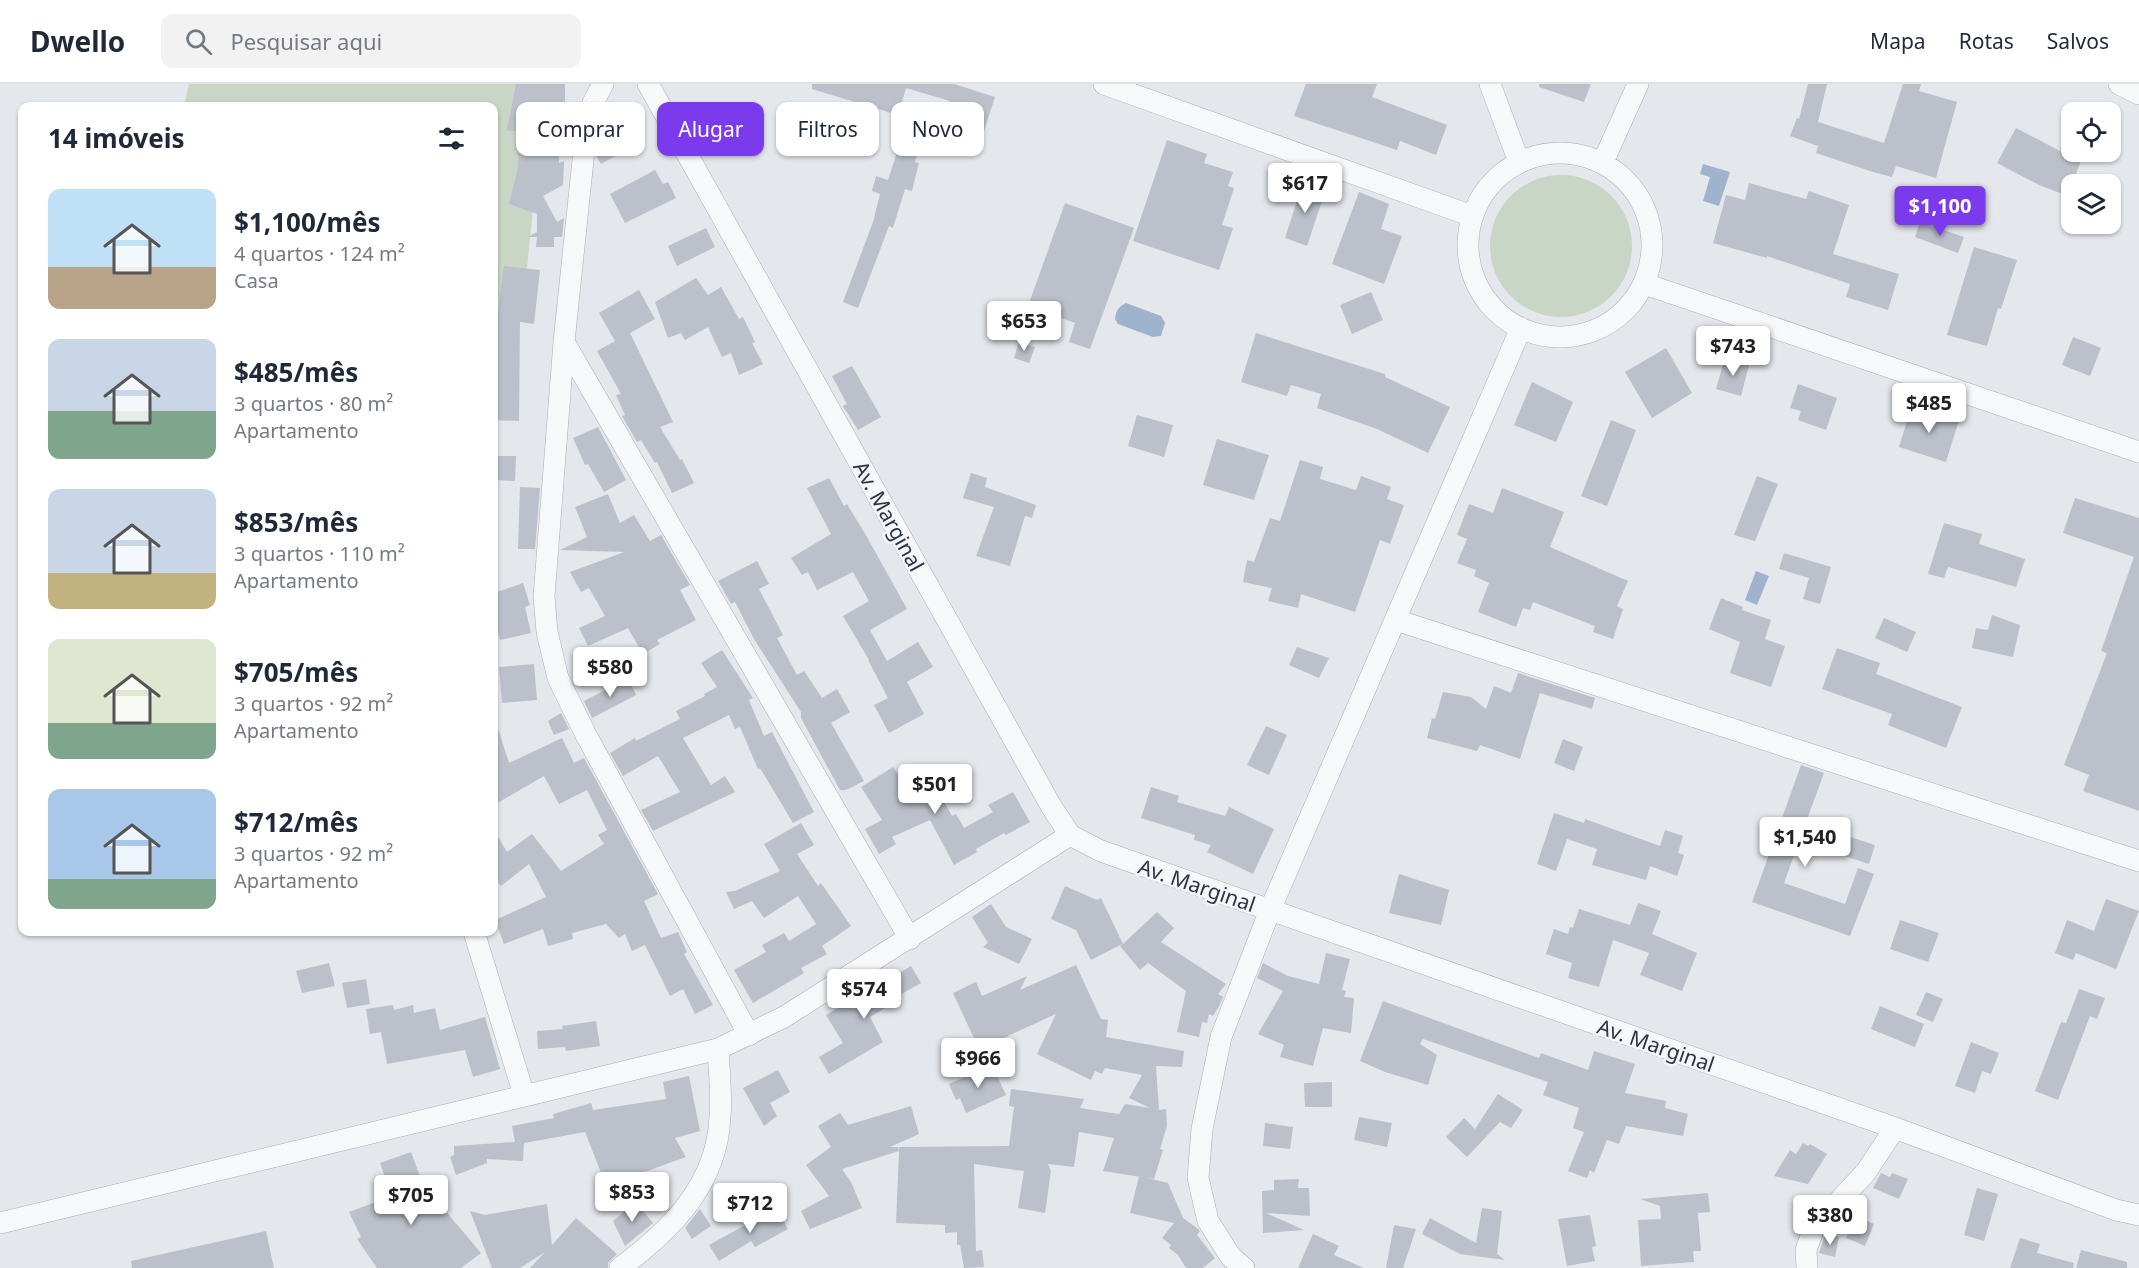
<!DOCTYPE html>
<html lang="pt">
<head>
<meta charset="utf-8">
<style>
  :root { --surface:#fff; --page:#f2f2f3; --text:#1f2937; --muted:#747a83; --line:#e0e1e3; --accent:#7c3aed }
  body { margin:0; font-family:"Noto Sans",sans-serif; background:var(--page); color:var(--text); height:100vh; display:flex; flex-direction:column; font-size:22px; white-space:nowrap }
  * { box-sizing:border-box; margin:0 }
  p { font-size:20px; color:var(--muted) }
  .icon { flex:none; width:33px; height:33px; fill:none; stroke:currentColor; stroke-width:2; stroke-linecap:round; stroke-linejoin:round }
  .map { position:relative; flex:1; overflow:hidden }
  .details { position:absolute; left:18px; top:18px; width:480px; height:834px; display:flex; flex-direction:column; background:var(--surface); border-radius:12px; box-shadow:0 2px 4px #0004 }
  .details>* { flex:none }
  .banner { position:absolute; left:516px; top:18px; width:570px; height:54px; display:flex; gap:12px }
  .buttons { position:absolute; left:2061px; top:18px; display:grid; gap:12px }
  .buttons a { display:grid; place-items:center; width:60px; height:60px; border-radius:12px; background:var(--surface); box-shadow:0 2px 4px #0004; font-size:30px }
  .price { position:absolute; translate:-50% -51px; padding:0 14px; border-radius:6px; background:#fff; color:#222; font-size:20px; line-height:39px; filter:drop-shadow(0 2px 3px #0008) }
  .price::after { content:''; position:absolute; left:50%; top:36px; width:18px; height:14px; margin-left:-9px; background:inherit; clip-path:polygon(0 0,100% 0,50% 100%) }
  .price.active { background:var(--accent); color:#fff }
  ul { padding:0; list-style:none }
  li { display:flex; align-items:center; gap:18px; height:150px; padding:0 30px }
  li span { display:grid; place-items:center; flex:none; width:168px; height:120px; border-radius:12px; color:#555 }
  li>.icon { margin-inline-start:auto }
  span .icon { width:72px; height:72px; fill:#fffc; stroke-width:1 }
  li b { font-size:26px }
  h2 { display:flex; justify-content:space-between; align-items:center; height:72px; padding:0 30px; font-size:26px }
  .tag { padding:0 21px; border-radius:12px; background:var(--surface); box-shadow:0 2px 4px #0004; font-size:21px; line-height:54px }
  .tag.active { background:var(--accent); color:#fff }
  header { display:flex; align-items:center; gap:36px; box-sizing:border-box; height:84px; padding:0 30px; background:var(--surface); border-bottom:2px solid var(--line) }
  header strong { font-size:28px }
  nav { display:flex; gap:33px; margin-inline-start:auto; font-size:21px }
  .search { width:420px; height:54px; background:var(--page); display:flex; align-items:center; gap:15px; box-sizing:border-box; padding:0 21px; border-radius:12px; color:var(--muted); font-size:22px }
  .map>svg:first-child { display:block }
  .green { fill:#c9d6c5 }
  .water { fill:#9fb4cc }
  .building { fill:#bbc0ca }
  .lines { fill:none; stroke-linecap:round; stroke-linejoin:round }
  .minor-casing { stroke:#a9aeb7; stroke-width:22 }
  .minor { stroke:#f7f8fa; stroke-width:21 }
  .labels { text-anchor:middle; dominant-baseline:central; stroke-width:5; stroke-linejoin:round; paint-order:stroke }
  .street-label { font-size:21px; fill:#2b3445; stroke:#f4f6f9 }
</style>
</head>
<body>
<header>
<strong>Dwello</strong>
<div class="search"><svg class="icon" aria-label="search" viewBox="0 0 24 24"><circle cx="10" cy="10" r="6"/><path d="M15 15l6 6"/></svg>Pesquisar aqui</div>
<nav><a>Mapa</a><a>Rotas</a><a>Salvos</a></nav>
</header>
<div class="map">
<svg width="2139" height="1184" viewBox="0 0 2139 1184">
  <rect width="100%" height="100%" fill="#e4e7ec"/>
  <!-- green -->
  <path class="green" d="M189,0H545L523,226L494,296V22H184Z
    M1490 162a71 71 0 1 1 142 0a71 71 0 1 1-142 0Z"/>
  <!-- water -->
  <path class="water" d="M1703,80L1730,88L1719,122L1703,117L1710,93L1700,90Z
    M1126,219L1161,232L1165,239L1161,252L1153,253L1118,240L1115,235C1116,227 1118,223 1126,219Z
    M1756,487L1769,492L1757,521L1745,516Z"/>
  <!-- building -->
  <path class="building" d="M516,0H565V29L532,25L527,49L507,46Z
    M812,0H954L995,13L984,47L966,42L961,58L940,51L950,17L906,4L907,1L898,31L812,5Z
    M1306,0H1377L1372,13L1447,41L1436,71L1400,57L1397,66L1294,32Z
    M1539,0H1591L1584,18L1539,3Z
    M1808,0H1827L1818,38L1884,59L1903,0H1921L1919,7L1957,18L1936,94L1896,82L1892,93L1873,88L1816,69L1818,62L1790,52L1797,34L1799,35Z
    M622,33L627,41L633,38L644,56L601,80L596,71L598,58L605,54L600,44Z
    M906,41L924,46L915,78L919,79L912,107L905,105L893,144L889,142L858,224L843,218L873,138L880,110L872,107L876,92L888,96Z
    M2016,44L2060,67L2061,62L2083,71L2068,112L2039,101L1997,79Z
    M1167,56L1207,70L1204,79L1233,88L1228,102L1234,104L1222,141L1233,144L1219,186L1133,157Z
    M559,64V79L564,77L563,101L543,112L557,138L564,134L562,153H554V163H536L537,153H528L537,148V130L509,120L518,84L519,65Z
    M655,86L663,100L668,98L676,114L625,139L610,110Z
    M1303,98L1326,105L1307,162L1285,154Z
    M1749,99L1806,115L1809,107L1849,121L1833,170L1899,190L1888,226L1846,213L1850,200L1767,172V174L1713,159L1726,111L1745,116Z
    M1359,108L1389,120L1381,145L1402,152L1384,200L1332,180Z
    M1065,119L1134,144L1090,265L1069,258L1075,239L1028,222Z
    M1920,138L1964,153L1958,169L1915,153Z
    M706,144L715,163L677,182L668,162Z
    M1974,163L2017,176L2001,225L1998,224L1987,262L1947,251Z
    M504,182L540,186L534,240L520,238L519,337L495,336L497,291H494V224L498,225Z
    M696,194L708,211L721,203L739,235L743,233L755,258L752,259L763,280L739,291L731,269L722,273L708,243L685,256L681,249L668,254L655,218Z
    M639,206L655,235L630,249L673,338L660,343L680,376L682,375L694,399L672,409L657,378L655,379L641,356L637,358L622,332L625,331L616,311L621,310L597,267L615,257L599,229Z
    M1371,208L1383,236L1352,250L1340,221Z
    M1256,249L1385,290V293L1450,323L1428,369L1377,345L1317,324L1321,310L1291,301L1287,312L1241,298Z
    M2073,253L2101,264L2090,292L2062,281Z
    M1019,258L1035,263L1029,279L1014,274Z
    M1666,264L1692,309L1652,334L1625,288Z
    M1725,274L1749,281L1741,312L1716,305Z
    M852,282L881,333L858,346L843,322L847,320L832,292Z
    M1532,298L1573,318L1556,358L1514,341Z
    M1798,300L1837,314L1826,346L1798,336L1801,327L1790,324Z
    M1912,321L1959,336L1946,378L1899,363Z
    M1137,331L1173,341L1164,373L1128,362Z
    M1611,336L1636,346L1607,422L1581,412Z
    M598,343L626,396L604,408L588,380L585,381L573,354Z
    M1217,355L1269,371L1254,416L1203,401Z
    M494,372H516L515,397L494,396Z
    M1300,376L1323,383L1320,395L1356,406L1361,392L1391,403L1387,415L1404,421L1390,460L1380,456L1355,528L1301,510L1298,524L1268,517L1272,504L1243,498L1247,476L1254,478L1270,434L1280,437Z
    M971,389L987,394L985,403L1036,421L1032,434L1025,432L1010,482L976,472L994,423L963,414Z
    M1757,392L1778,400L1755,457L1734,451Z
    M829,394L844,422L847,420L867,453L907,525L870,546L887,577L918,558L933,583L907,598L924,630L889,649L874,621L888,614L868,576H869L843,532L869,517L853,488L817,506L808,488L802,491L791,474L831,450L807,404Z
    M520,403L540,404L535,465H518Z
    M1502,404L1564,428L1550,463L1628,497L1617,522L1623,525L1613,555L1593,548L1595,542L1533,518L1530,526L1523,524L1516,543L1478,528L1489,499L1474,492L1476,486L1457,479L1467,455L1457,451L1469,420L1493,429Z
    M608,410L620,439L634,431L650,457L661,451L690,501L680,506L696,536L657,556L660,560L643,570L628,544L588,562L579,544L605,532L589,504L581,508L570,488L624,468L560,466L587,453L575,423Z
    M2075,414L2139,434V727L2083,707L2089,691L2064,681L2107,569L2101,567L2134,473L2063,449Z
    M1944,439L1982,450L1979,460L2025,475L2016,503L1948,483L1944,494L1928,490Z
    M1784,469L1831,483L1820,520L1803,515L1809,494L1779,485Z
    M757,477L769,500L759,505L783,551L777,554L797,591L804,587L822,614L837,605L850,628L831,639L864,697L846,706H840L801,634V628L754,555L735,518L731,520L718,497Z
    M523,499L530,521L525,523L531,549L500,556L494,530V509Z
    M1721,514L1743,523L1742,526L1771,536L1765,555L1785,562L1771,603L1730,589L1740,558L1709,545Z
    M1992,531L2020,541L2013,573L1972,564L1976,544L1988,546Z
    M1884,534L1916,548L1907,568L1875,554Z
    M1297,563L1329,574L1319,594L1289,581Z
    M1837,564L1880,579L1876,590L1962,623L1946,664L1888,641L1892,630L1822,605Z
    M722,566L753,614L749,616L764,652L772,648L814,728L793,739L760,684L758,685L740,643L735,645L729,631L683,654L711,701L725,692L735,708L653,747L641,726L680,708L658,672L623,692L610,669L635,654L636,657L680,635L676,627L705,612L704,610L717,603L701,579Z
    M534,580L537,616L502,619L499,583Z
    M1518,589L1595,614L1592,625L1540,609L1520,675L1480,661L1477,667L1427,654L1432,634L1435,635L1443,608L1471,613L1486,625L1494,602L1511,609Z
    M628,594L636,611L592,634L584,617Z
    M561,629L569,645L554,651L548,637Z
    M497,641L509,679L562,654L574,679L584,674L658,810L644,817L661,854L678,848L687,868L684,870L713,921L695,930L683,905L670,912L645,861L632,867L625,850L619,854L606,840L572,849L573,855L548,862L543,845L504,860L495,836L546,813L529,780L501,802L494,792V746L507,768L532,750L561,787L604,760L598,751L607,746L587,706L559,720L544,692L494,721V642Z
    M1266,642L1287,651L1269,691L1247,681Z
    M1563,655L1583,663L1574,687L1554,679Z
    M1801,681L1824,689L1784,799L1845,820L1858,784L1874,790L1850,852L1752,818Z
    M893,683L904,698L926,685L952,732L956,730L964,744L993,728L988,721L1013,708L1030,738L1006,751L1004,749L976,765L977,768L954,781L930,736L892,753L896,760L879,770L865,745L882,736L861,703Z
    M1151,703L1179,712L1177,718L1225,732L1229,723L1274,745L1253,790L1207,768L1211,761L1194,756L1195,751L1141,734Z
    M1554,729L1584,739L1585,735L1660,762L1665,746L1683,752L1678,769L1684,771L1677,792L1650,782L1646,796L1592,781L1597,765L1567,755L1556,787L1537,780Z
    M801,739L814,761L797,770L818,802L821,799L851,842L822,862L827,870L801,884L804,889L753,919L734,886L766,868L762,861L784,849L789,857L816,840L798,812L764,834L752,817L734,825L726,808L735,807L780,787L764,760Z
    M1844,751L1875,761L1869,780L1838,770Z
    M1399,790L1449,806L1441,841L1389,829Z
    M1065,802L1097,816L1101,814L1123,860L1157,828L1174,844L1161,858L1226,900L1218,910L1223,913L1219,922L1213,932L1209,930L1207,939L1202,938L1199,953L1177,948L1186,907L1148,879L1140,886L1120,862L1122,860L1091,876L1076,846L1051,835Z
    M2106,815L2139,827L2116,885L2076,869L2073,876L2055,869L2067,836L2094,847Z
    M1638,819L1661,827L1652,850L1697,869L1682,907L1640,891L1649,869L1613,856L1599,903L1568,894L1572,879L1546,870L1554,845L1568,850L1570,843L1573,844L1579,825L1630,841Z
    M991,820L1006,843L1032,855L1019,880L983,863L988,859L972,833Z
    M1900,836L1939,849L1928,878L1890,865Z
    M1326,869L1350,875L1342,906L1346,907L1344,913L1354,914L1351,949L1323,944L1313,982L1280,973L1284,961L1258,950L1283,907L1257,894L1263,879L1288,892L1319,900Z
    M329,879L335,902L302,909L296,887Z
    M1076,881L1101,935L1108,936L1106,953L1184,967L1182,983L1156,982L1159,1026L1166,1025L1167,1042L1160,1065L1163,1066L1154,1095L1103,1087L1114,1054L1079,1048L1074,1083L1048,1080L1051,1087L1045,1129L1018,1124L1024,1087L974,1080L976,1167L982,1166L984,1183L964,1184L960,1161H957V1148L945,1149V1141L896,1139L899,1067L842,1085L851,1098L862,1124L810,1145L801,1127L829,1112L806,1081L831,1063L818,1042L840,1029L848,1041L911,1022L919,1050L890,1063H898L899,1067V1063L1009,1062L1014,1023L1009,1022L1011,1005L1084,1015L1080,1024L1119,1030L1125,1020L1150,1024L1129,1014L1142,991L1105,984L1102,990L1095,987L1091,996L1037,970L1056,930L979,965L953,909L976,898L982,912L1027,892L1020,906Z
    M911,882L921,899L891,916L894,919L870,933L883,958L829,990L819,973L843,959L826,931Z
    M366,895L370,920L347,924L342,899Z
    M2079,905L2105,914L2097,935L2090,932L2058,1016L2035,1007L2061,938L2066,939Z
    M1926,908L1943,915L1933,938L1916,931Z
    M1383,917L1539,974L1541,969L1588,986L1594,967L1635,980L1625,1009L1666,1017L1665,1024L1688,1030L1683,1052L1626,1042L1619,1060L1607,1056L1594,1089L1590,1086L1587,1094L1568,1087L1584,1048L1573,1044L1579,1024L1543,1011L1548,998L1423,955L1420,960L1437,971L1428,1001L1385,988L1360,977Z
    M393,921L394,926L413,921L414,929L435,924L440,946L485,933L500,985L473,993L465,966L387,980L381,948L370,950L366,925Z
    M1880,922L1924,940L1915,963L1871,945Z
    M596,937L600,962L566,967L565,963L538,965L537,947L563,945L562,942Z
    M1971,958L1999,969L1991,990L1982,987L1975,1009L1955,1002Z
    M992,981L1006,1011L966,1029L960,1014L956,1016L949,1000Z
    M778,986L790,1008L770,1019L777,1032L764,1042L743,1004Z
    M689,992L700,1047L675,1054L686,1073L606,1102L617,1090L603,1094L585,1048L524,1059L523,1077L487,1075V1079L456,1091L450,1073L454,1071V1062L515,1058L512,1042L554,1034L553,1030L591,1019L593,1026L666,1015L663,998Z
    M1332,998V1023H1305L1304,999Z
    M1498,1010L1523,1026L1511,1044L1500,1038L1467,1073L1446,1053L1464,1034L1475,1045Z
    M1359,1033L1392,1039L1387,1063L1354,1056Z
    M1265,1039L1293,1043L1290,1065L1263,1062Z
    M1803,1059L1808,1062L1810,1060L1827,1070L1808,1100L1774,1092L1790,1066L1796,1070Z
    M411,1068L424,1103L408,1109L438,1118L481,1169L461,1184H377L357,1155L361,1153L349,1128L392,1112L380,1079Z
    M1881,1089L1890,1093L1892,1089L1908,1095L1899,1115L1873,1104Z
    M1139,1092L1168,1099L1183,1134L1198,1145L1200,1147L1197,1151L1215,1174L1203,1184H1186L1178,1171L1169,1164L1171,1161L1162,1154L1174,1139L1130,1129Z
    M1299,1095L1298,1104H1309L1310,1132L1266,1129L1304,1146L1263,1149L1262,1107L1274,1106V1096Z
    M1977,1104L1998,1110L1984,1157L1964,1151Z
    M1708,1109L1710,1128L1698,1129L1701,1167H1693L1694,1178L1641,1182L1638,1136L1661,1135L1660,1122L1640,1115Z
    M636,1118L653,1139L625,1162L613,1137Z
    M547,1120L552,1161L576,1134L617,1170L608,1179V1184H530L545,1168L520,1184H492L470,1127L485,1131Z
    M776,1124L788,1145L755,1163L751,1157L719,1177L709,1161Z
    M1482,1124L1502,1127L1497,1170L1505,1176L1460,1170L1422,1150L1430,1134L1476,1159Z
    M700,1125L711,1142L692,1155L685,1144Z
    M1590,1131L1596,1162L1592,1163L1595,1177L1567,1182L1558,1135Z
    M1855,1132L1874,1140L1865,1162L1846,1154Z
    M1394,1141L1416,1145L1403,1184H1386Z
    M266,1147L274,1184H132L131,1177Z
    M1313,1150L1339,1162L1334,1171L1364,1184H1298Z
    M1825,1151L1839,1153L1835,1173L1819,1169Z
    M2020,1154L2040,1160L2037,1169L2074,1179L2073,1184H2010Z
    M2081,1166L2127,1178V1184H2076Z"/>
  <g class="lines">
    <defs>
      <path id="minor" d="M603,0L593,19L586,47L564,258L544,512L547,548L558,594L585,649L749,951
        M648,0L1051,722L1070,751L1101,767L1895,1044L2116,1126L2139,1131
        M1104,0L1472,132
        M1490,0L1519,78
        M2119,0L2139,10
        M1468 161a92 92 0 1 1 184 0a92 92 0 1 1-184 0Z
        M1603,78L1638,0
        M1645,200L2139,368
        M564,258L910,855
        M1396,536L2139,777
        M474,848L524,1011
        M0,1139L718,965L784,933L1070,751
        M620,1184C671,1146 717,1101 720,1033C722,1011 719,987 718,965
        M1244,1184L1231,1173L1208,1137L1198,1094L1202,1045L1221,953L1270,826L1521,244
        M1807,1184L1806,1166L1814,1144L1866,1088L1895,1044"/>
    </defs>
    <!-- minor casing -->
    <use href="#minor" class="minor-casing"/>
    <!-- minor -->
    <use href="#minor" class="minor"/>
  </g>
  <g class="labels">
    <!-- street labels -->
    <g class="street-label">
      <text transform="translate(889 432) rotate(61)">Av. Marginal</text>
      <text transform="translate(1197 801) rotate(19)">Av. Marginal</text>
      <text transform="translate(1656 961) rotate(19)">Av. Marginal</text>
    </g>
  </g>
</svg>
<div class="buttons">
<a><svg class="icon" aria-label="locate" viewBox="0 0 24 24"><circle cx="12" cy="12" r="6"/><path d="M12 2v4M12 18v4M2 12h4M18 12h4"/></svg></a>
<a><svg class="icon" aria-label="layers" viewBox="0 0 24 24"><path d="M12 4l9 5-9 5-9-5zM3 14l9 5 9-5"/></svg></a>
</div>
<b class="price" style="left:1305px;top:130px">$617</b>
<b class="price active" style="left:1940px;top:153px">$1,100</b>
<b class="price" style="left:1024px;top:268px">$653</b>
<b class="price" style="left:1733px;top:293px">$743</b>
<b class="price" style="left:1929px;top:350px">$485</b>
<b class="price" style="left:610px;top:614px">$580</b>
<b class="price" style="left:935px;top:731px">$501</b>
<b class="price" style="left:1805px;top:784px">$1,540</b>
<b class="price" style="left:864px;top:936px">$574</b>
<b class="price" style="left:978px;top:1005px">$966</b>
<b class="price" style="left:632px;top:1139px">$853</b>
<b class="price" style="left:411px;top:1142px">$705</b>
<b class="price" style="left:750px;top:1150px">$712</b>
<b class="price" style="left:1830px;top:1162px">$380</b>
<div class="banner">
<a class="tag">Comprar</a>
<a class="tag active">Alugar</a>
<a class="tag">Filtros</a>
<a class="tag">Novo</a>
</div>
<section class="details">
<h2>14 imóveis<svg class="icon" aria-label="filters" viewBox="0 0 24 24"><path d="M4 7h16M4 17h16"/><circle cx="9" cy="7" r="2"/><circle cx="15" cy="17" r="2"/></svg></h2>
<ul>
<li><span style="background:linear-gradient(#bfe0f5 65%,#b9a48a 0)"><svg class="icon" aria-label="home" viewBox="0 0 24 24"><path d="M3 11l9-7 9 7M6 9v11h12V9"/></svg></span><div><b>$1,100/mês</b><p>4 quartos · 124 m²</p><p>Casa</p></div></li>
<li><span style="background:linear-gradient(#c9d6e8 60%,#7fa58c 0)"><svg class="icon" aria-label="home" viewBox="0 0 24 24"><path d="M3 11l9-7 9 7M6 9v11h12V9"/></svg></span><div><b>$485/mês</b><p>3 quartos · 80 m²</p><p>Apartamento</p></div></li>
<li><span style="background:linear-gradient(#c9d6e8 70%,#c2b280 0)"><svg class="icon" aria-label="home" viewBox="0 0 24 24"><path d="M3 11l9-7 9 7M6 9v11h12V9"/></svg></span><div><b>$853/mês</b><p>3 quartos · 110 m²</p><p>Apartamento</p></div></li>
<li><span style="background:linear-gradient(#dfe7d0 70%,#7fa58c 0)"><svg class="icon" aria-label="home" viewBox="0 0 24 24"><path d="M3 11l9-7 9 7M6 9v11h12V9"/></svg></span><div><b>$705/mês</b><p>3 quartos · 92 m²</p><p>Apartamento</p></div></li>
<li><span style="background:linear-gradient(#a9c7e8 75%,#7fa58c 0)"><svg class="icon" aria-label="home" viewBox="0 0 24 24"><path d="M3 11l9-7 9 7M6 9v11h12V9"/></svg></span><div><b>$712/mês</b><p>3 quartos · 92 m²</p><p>Apartamento</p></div></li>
</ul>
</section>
</div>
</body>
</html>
